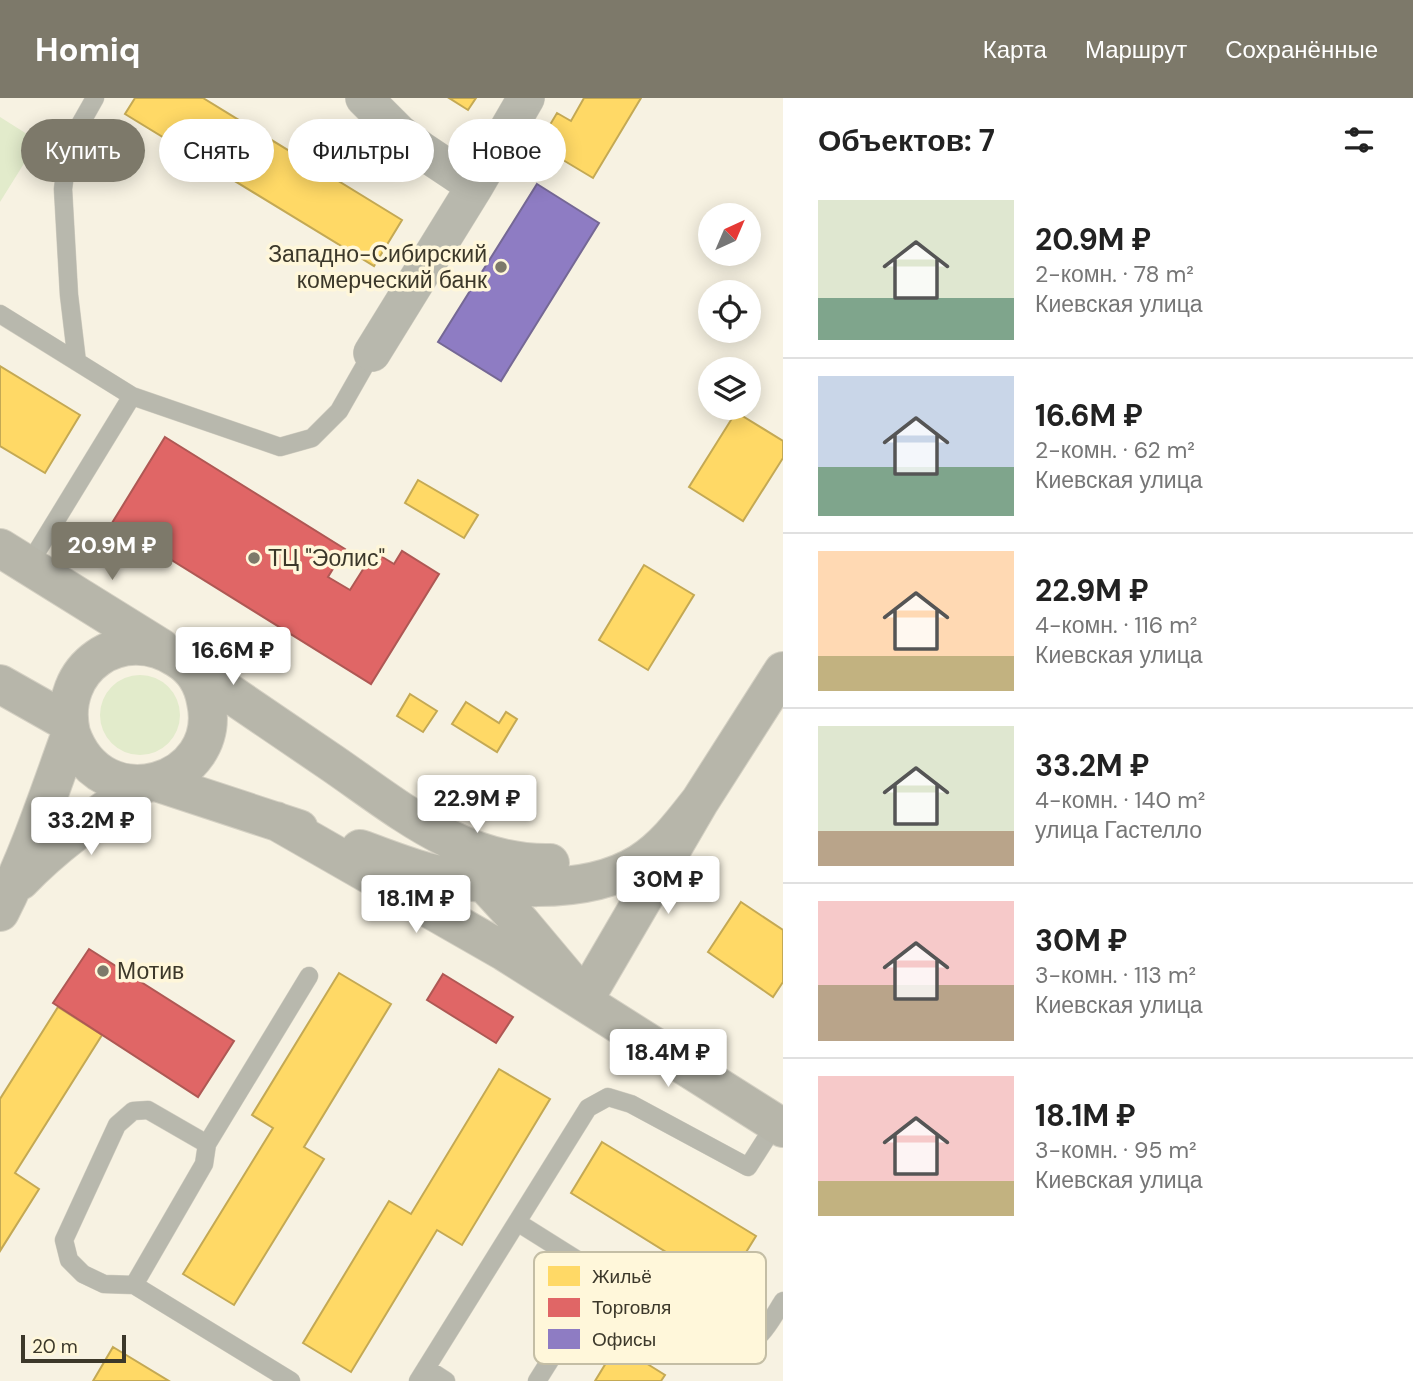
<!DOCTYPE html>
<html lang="ru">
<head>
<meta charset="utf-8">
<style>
  :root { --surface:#fff; --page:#f6f6f6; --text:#222; --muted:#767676; --line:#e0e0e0; --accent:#7d796a }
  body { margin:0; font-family:"DM Sans",sans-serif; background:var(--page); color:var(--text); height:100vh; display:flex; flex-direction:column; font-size:26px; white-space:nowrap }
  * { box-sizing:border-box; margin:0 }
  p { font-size:23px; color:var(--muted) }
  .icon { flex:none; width:38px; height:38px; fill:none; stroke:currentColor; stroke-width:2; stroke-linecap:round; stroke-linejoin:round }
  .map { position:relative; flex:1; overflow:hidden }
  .panel { display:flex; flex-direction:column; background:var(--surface); width:630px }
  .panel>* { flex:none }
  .hud { position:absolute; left:21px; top:21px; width:656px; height:63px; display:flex; gap:14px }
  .needle { width:46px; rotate:44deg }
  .controls { position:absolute; left:698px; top:105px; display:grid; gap:14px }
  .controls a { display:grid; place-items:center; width:63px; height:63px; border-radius:50%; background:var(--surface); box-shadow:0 4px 18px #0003; font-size:35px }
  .scale { position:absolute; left:21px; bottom:18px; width:105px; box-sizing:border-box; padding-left:7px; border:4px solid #3c382a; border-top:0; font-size:19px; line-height:24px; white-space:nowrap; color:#3c382a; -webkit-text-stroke:5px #fff7da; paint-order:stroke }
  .price { position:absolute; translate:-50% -60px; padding:0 16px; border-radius:7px; background:#fff; color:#222; font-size:23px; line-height:46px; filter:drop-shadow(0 2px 4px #0008) }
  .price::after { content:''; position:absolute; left:50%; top:42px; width:21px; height:16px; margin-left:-10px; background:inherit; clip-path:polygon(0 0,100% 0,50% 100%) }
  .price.selected { background:var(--accent); color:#fff }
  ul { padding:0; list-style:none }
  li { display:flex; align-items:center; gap:21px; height:175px; padding:0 35px }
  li+li { border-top:2px solid var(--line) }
  li span { display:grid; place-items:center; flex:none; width:196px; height:140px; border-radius:0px; color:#555 }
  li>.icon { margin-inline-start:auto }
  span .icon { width:84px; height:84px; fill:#fffc; stroke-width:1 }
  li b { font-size:30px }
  h2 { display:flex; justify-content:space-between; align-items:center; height:84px; padding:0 35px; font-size:30px }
  .chip { padding:0 24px; border-radius:32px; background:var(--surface); box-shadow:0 4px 18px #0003; font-size:24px; line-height:63px }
  .chip.selected { background:var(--accent); color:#fff }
  header { display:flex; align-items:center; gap:42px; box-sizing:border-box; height:98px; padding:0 35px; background:var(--accent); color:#fff }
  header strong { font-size:33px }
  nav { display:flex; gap:38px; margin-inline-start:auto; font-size:24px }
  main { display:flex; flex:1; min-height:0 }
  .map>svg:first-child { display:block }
  .green { fill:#e2ebcb }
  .homes { fill:#ffd966; stroke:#c4a954; stroke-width:2 }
  .shops { fill:#e06666; stroke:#af5854; stroke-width:2 }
  .offices { fill:#8e7cc3; stroke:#756895; stroke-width:2 }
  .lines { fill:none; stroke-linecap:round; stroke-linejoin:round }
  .lane-casing { stroke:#d4d0c3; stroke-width:19 }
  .street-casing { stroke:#d4d0c3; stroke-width:38 }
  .secondary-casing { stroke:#d4d0c3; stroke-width:40 }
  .lane { stroke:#b8b8ad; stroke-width:18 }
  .street { stroke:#b8b8ad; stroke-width:37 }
  .secondary { stroke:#b7b6aa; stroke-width:38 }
  .poi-dot { fill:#7d796a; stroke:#fff7da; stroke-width:2.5 }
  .labels { text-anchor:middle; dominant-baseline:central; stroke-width:7; stroke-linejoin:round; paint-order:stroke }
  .poi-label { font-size:23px; fill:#3c382a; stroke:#fff7da; text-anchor:start }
  .key { fill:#fff7da; stroke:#c4bea5; stroke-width:2 }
  .key-label { font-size:19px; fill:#3c382a }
</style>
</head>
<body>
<header>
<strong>Homiq</strong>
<nav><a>Карта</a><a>Маршрут</a><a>Сохранённые</a></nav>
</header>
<main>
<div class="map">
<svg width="783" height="1283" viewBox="0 0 783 1283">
  <rect width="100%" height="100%" fill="#f7f2e2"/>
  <!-- green -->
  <path class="green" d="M0,19L38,43L0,104Z
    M100 617a40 40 0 1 1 80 0a40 40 0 1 1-80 0Z"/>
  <!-- homes -->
  <path class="homes" d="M135,0H203L402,122L374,168L125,16Z
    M449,0H476L468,12Z
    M584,0H641L593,80L538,47L557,15L571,23Z
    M0,268L80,317L45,375L0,348Z
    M736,314L783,343V360L743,423L689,389Z
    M418,382L478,417L464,440L405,405Z
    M644,467L694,497L648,572L599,542Z
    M410,596L437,613L423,634L397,618Z
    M466,604L499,625L506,614L517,621L497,654L452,626Z
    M741,804L783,832V884L773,899L708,854Z
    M339,875L391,906L304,1049L324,1061L234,1207L183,1176L273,1030L252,1017Z
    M58,909L102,937L15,1075L39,1091L0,1153V1001Z
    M499,971L550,1001L462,1147L437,1132L351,1274L303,1245L389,1103L411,1116Z
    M602,1044L756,1138L724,1190L571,1095Z
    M617,1247L665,1277L661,1283H595Z
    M113,1249L169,1283H93Z"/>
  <!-- shops -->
  <path class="shops" d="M165,339L345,451L328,479L350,492L374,454L394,466L402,453L439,476L371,586L112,425Z
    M89,851L234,943L198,999L53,905Z
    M443,876L513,919L496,945L427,902Z"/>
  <!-- offices -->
  <path class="offices" d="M537,86L599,125L501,283L438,244Z"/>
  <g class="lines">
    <defs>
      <path id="lane" d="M0,216L132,298L280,349L312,340L339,313L372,255
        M77,264L69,197L63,91L69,46L95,0
        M28,468L132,298
        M517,1124L603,1178L537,1283
        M603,1178L720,1248C726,1249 732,1250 737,1249C761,1245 771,1222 783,1203
        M134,1187L104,1186L83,1176L69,1162L64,1142L117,1027L133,1013L148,1012L207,1046
        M426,1270L446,1283
        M291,1283L134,1187L204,1066L207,1046L309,878
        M418,1283L588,1010L608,999L631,1006L748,1069L776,1025"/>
      <path id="street" d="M364,0L399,35L421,52L475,88
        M372,255L475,88L526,0"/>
      <path id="secondary" d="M0,450L161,550
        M191,569C238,601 285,633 332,665C399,711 464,767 550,765
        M0,586L69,625
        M156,684L299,731
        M276,723L505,854L783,1030
        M360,751C383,759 407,769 431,775C493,791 584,800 640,765C665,749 682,726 700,703
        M476,776L521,825L568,881
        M20,783C56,745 99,716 142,686
        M0,814C29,757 49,695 71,635C56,570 122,524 178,561C193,570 203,586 206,604C224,685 102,724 71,635
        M584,902L700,703L783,573"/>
    </defs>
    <!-- lane casing -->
    <use href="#lane" class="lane-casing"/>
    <!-- street casing -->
    <use href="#street" class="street-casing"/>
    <!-- secondary casing -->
    <use href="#secondary" class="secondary-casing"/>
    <!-- lane -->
    <use href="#lane" class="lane"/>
    <!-- street -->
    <use href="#street" class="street"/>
    <!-- secondary -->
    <use href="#secondary" class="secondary"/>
  </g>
  <!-- markers -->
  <g class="poi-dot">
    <circle cx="501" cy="169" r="7"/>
    <circle cx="254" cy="460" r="7"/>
    <circle cx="103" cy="873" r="7"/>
  </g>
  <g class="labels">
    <!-- poi labels -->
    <g class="poi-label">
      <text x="487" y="156" text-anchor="end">Западно-Сибирский<tspan x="487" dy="26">комерческий банк</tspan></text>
      <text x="268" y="460">ТЦ "Эолис"</text>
      <text x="117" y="873">Мотив</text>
    </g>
  </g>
  <!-- legend -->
  <rect x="534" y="1154" width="232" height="112" rx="10" class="key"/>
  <rect x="548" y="1168" width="32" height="20" fill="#ffd966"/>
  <rect x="548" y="1200" width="32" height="19" fill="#e06666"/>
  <rect x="548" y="1231" width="32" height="20" fill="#8e7cc3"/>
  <g class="key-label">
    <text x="592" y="1185">Жильё</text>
    <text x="592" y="1216">Торговля</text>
    <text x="592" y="1248">Офисы</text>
  </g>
</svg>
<div class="controls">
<a><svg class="needle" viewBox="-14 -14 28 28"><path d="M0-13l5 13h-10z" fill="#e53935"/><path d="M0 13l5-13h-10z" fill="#767676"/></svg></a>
<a><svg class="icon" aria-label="locate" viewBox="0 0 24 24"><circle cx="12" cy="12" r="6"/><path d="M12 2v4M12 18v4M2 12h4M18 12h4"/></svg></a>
<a><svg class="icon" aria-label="layers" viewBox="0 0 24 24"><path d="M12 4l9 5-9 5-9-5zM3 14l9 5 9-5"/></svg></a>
</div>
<div class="scale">20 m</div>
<b class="price selected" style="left:112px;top:484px">20.9M ₽</b>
<b class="price" style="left:233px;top:589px">16.6M ₽</b>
<b class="price" style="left:477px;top:737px">22.9M ₽</b>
<b class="price" style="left:91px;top:759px">33.2M ₽</b>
<b class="price" style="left:668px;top:818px">30M ₽</b>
<b class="price" style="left:416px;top:837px">18.1M ₽</b>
<b class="price" style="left:668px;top:991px">18.4M ₽</b>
<div class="hud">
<a class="chip selected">Купить</a>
<a class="chip">Снять</a>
<a class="chip">Фильтры</a>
<a class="chip">Новое</a>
</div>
</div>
<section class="panel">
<h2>Объектов: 7<svg class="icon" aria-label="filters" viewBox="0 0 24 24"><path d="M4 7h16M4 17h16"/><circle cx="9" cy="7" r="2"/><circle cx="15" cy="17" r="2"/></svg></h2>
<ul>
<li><span style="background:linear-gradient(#dfe7d0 70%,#7fa58c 0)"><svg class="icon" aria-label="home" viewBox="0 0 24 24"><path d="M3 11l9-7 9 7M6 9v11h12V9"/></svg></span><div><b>20.9M ₽</b><p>2-комн. · 78 m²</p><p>Киевская улица</p></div></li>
<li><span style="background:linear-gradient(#c9d6e8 65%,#7fa58c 0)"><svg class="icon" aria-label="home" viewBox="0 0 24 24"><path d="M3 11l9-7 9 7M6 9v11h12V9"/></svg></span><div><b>16.6M ₽</b><p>2-комн. · 62 m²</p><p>Киевская улица</p></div></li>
<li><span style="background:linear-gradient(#ffd9b3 75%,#c2b280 0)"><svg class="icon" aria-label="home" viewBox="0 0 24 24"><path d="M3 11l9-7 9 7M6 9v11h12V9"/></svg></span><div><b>22.9M ₽</b><p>4-комн. · 116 m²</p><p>Киевская улица</p></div></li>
<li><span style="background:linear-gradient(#dfe7d0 75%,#b9a48a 0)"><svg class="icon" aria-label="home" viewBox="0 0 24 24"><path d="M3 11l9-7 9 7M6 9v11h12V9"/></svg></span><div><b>33.2M ₽</b><p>4-комн. · 140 m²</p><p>улица Гастелло</p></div></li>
<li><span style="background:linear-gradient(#f6c9c9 60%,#b9a48a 0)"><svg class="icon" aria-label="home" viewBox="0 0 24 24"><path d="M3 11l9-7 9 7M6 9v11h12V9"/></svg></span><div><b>30M ₽</b><p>3-комн. · 113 m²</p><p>Киевская улица</p></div></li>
<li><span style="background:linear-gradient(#f6c9c9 75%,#c2b280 0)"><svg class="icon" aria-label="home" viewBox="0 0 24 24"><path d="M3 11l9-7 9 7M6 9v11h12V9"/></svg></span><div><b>18.1M ₽</b><p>3-комн. · 95 m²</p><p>Киевская улица</p></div></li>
</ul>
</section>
</main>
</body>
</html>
